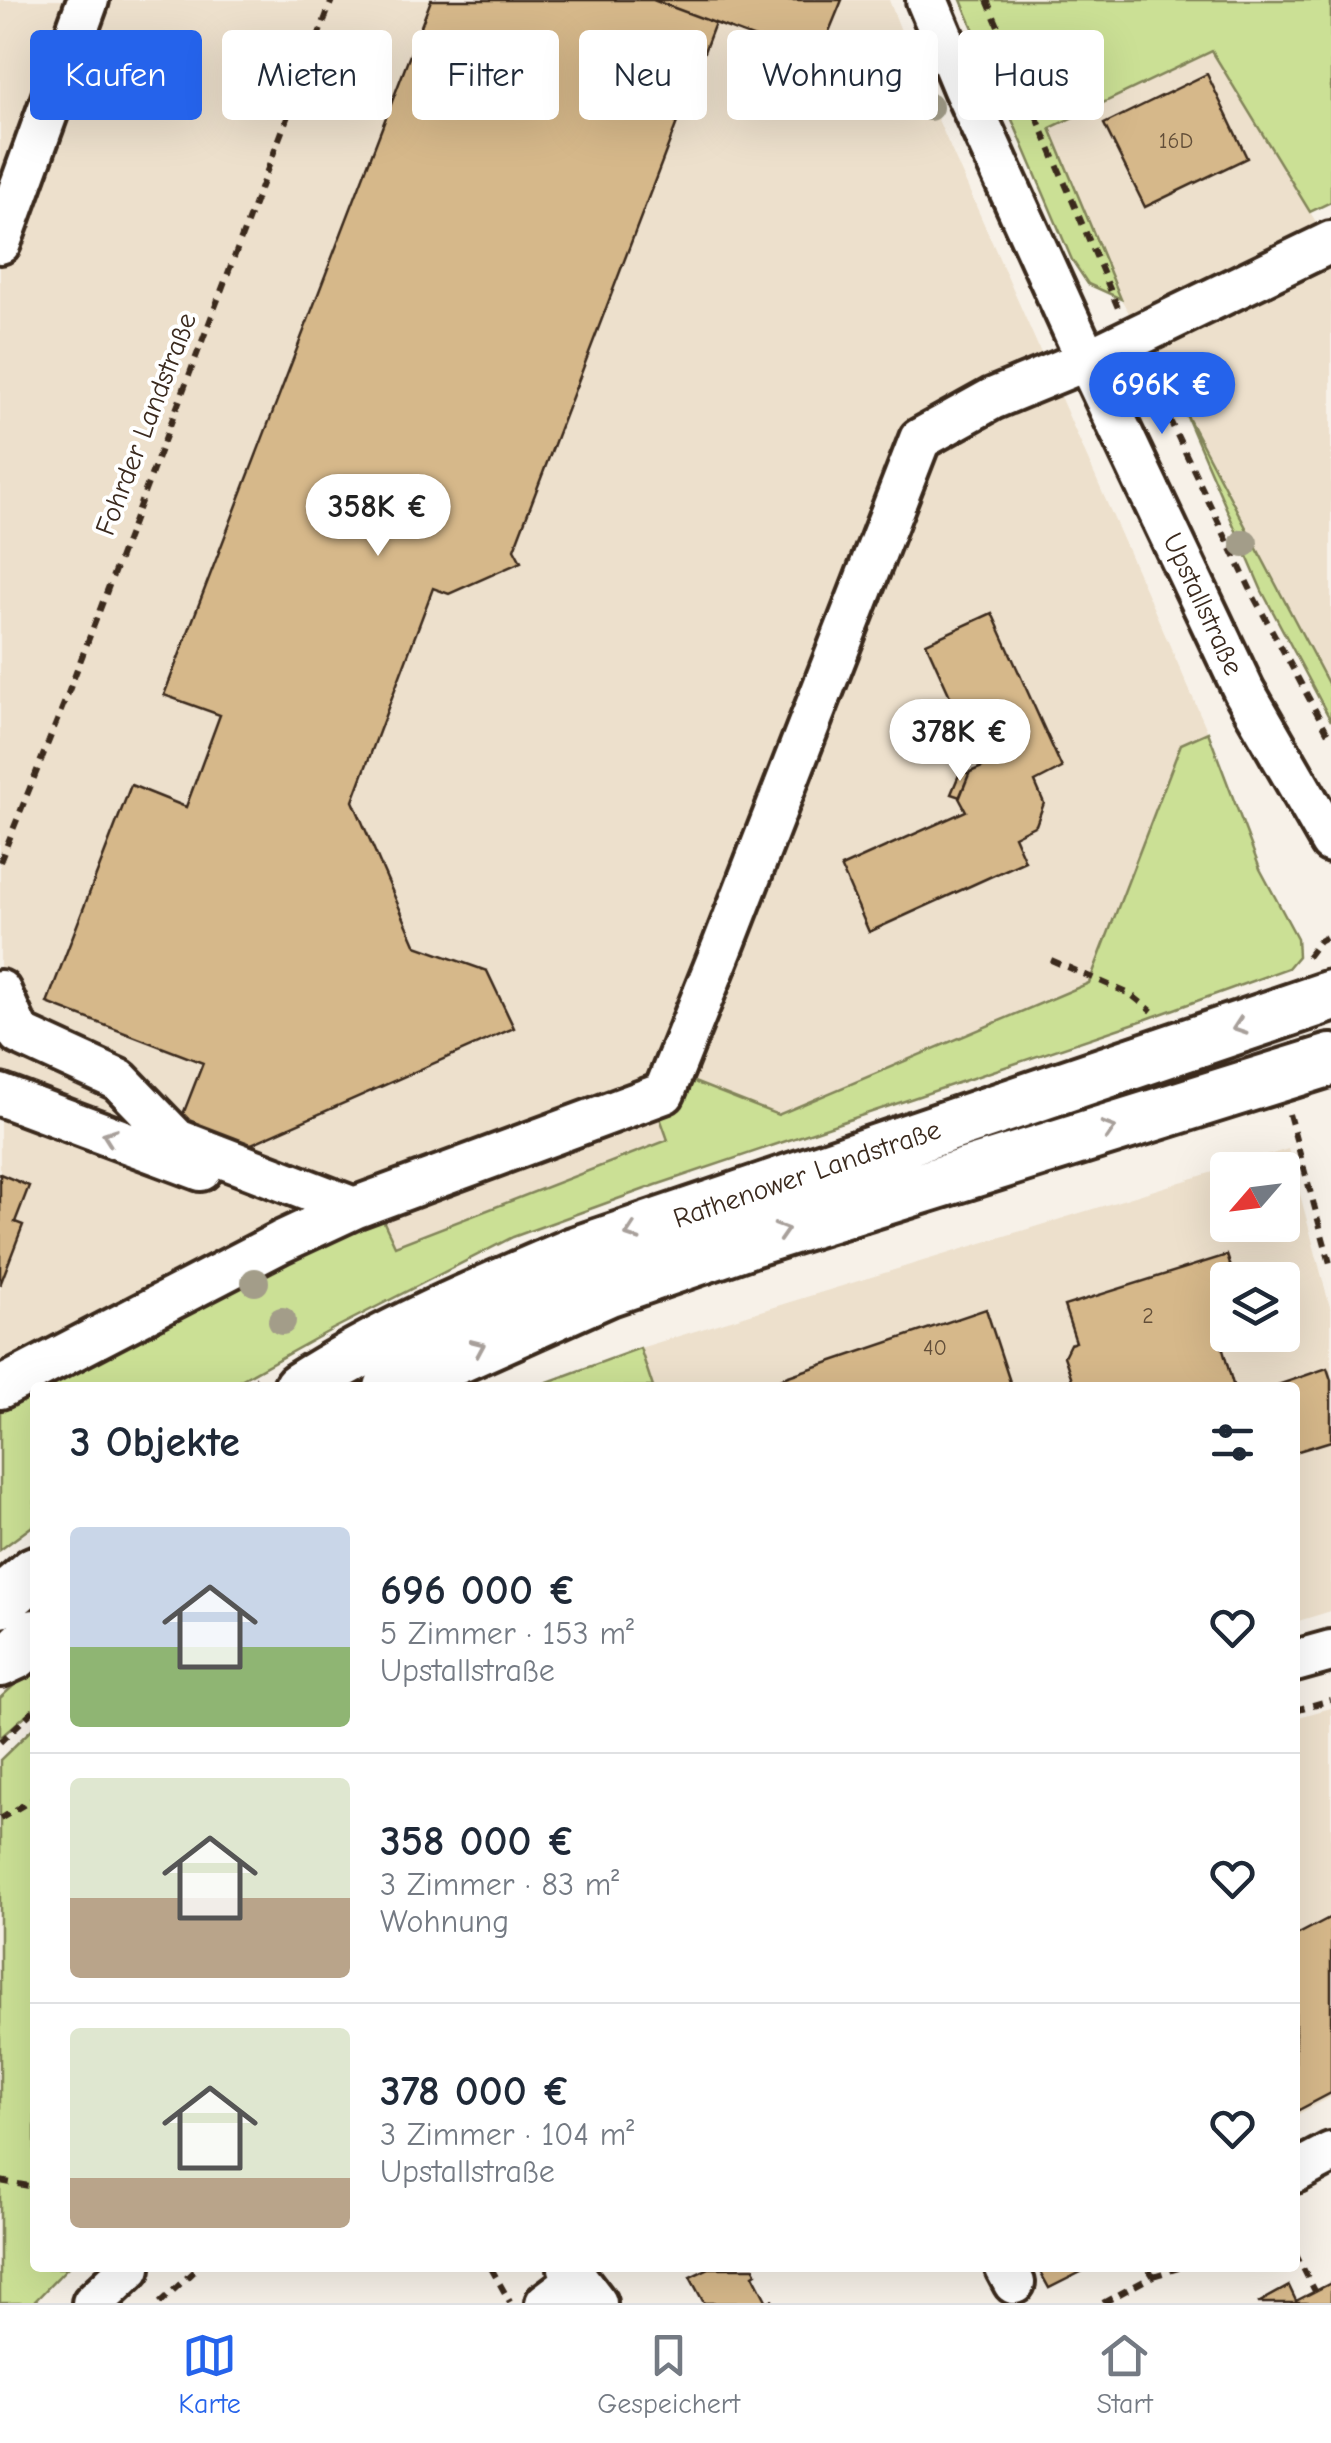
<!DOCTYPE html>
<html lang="de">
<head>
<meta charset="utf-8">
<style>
  :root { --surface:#fff; --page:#f2f2f3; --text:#1f2937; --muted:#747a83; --line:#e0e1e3; --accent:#2563eb }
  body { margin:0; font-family:"Comic Neue",sans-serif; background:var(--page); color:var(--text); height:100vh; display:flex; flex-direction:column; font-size:38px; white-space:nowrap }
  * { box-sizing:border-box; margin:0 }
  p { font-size:32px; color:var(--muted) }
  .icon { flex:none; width:55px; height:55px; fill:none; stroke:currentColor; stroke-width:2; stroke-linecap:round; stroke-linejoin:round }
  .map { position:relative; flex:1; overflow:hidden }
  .drawer { position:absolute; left:30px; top:1382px; width:1270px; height:890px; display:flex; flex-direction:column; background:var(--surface); border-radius:10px; box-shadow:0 10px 40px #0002 }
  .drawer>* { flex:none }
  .banner { position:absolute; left:30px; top:30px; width:1272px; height:90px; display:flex; gap:20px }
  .needle { width:65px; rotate:242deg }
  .tools { position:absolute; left:1210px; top:1152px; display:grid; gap:20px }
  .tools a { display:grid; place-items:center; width:90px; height:90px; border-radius:10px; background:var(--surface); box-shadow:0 10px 40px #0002; font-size:50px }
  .price { position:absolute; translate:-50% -85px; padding:0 22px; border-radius:35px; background:#fff; color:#222; font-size:32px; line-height:65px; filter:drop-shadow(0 2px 5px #0008) }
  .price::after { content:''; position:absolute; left:50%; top:60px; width:30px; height:22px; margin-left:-15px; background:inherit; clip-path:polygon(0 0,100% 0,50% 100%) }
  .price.selected { background:var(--accent); color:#fff }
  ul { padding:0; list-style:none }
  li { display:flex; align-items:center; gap:30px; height:250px; padding:0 40px }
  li+li { border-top:2px solid var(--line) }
  li span { display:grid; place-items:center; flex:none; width:280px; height:200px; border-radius:10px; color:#555 }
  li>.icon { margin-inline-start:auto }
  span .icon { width:120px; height:120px; fill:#fffc; stroke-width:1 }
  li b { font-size:42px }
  h2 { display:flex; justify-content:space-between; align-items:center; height:120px; padding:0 40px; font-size:42px }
  .pill { padding:0 35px; border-radius:10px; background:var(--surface); box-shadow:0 10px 40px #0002; font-size:35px; line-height:90px }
  .pill.selected { background:var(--accent); color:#fff }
  .tabs { display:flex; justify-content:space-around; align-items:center; height:140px; border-top:2px solid var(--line); background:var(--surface); font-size:28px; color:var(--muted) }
  .tabs a { display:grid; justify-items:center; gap:5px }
  .tabs .selected { color:var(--accent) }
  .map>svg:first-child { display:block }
  .built { fill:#ede0cc; fill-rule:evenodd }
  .green { fill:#cbe095; stroke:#83855a; stroke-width:2.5 }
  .building { fill:#d6b88a; stroke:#3b2a1e; stroke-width:2.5 }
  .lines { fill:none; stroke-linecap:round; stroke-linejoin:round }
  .minor-casing { stroke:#3b2a1e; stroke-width:48 }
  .major-casing { stroke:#3b2a1e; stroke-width:58 }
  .path { stroke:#3b2a1e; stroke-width:6; stroke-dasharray:10 8; stroke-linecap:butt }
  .minor { stroke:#fff; stroke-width:40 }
  .major { stroke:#fff; stroke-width:50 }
  .tree { fill:#a39d89 }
  .oneway { stroke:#a79f9a }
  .labels { text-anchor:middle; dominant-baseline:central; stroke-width:8; stroke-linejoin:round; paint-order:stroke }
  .number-label { font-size:22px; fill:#624e39 }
  .street-label { font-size:28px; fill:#3b2a1e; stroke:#fff }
</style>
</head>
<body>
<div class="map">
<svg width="1331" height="2303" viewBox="0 0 1331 2303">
  <rect width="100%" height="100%" fill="#f7f1e8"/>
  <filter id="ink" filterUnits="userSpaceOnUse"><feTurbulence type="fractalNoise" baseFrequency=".01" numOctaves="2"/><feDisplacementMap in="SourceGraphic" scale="20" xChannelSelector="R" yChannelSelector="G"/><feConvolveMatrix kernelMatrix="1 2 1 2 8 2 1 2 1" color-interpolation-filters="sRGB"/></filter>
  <g filter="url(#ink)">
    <!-- built -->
    <path class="built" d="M0,0H889L917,72L1208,732L1181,745L1090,983L778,1115L690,1081L669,1140L395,1247L0,1377Z
      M1213,50L1331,247V689L1184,410L1121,299L1050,128Z
      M1288,1149L1331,1311V1611L1295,1622V1388L653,1387L640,1348ZM1228,1170H1282V1225H1228ZM1228,1280H1282V1335H1228Z
      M1331,1708V2097L1295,2116V1718Z"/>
    <!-- green -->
    <path class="green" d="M961,0H1331V202L1310,212L1212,51L1050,128L1121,299L1088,284L1072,260Z
      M1184,410L1331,689V721L1262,591Z
      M1208,732L1260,869L1297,938L1298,956L1288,968L1144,1020L656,1185L513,1237L331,1330L228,1387L35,1388V1524L0,1550V1408L14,1398L286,1253L382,1218L395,1246L668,1140L658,1112L689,1080L778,1115L1089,983L1181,744Z
      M640,1348L653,1387H534Z
      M35,1666V1707L0,1738V1698Z
      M35,1726V2268H67L33,2303H0V1760Z"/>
    <!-- building -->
    <path class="building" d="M431,0H653L715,23L514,549L521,562L449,594L433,588L353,801L416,946L487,971L514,1028L247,1146L180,1122L203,1063L47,1003L131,785L186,807L220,715L164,695Z
      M653,0H842L817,61Z
      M1207,74L1247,158L1145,207L1104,124Z
      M992,613L1062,768L1035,782L1044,803L1036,825L1014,836L1025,861L869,932L841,867L966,811L959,798L970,772L982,767L926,643Z
      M961,770L969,774L960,797L951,794Z
      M0,1174L29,1186L15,1222L23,1225L0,1285Z
      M1227,1255L1235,1280H1228V1327L1217,1329L1234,1388H1075L1064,1356L1070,1344L1076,1342L1064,1306Z
      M986,1309L1012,1388H753Z
      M1327,1368L1331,1380V1441L1295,1452V1388H1269Z
      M1331,1917V2093L1295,2112V1977L1298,1975L1295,1969V1936Z
      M709,2268H754L756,2273L753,2275L767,2302L772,2300L773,2303H704L690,2277Z
      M1038,2268H1089L1049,2288Z
      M1331,2283V2303H1297L1296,2301Z
      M1289,2286L1297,2303H1258Z"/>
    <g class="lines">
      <defs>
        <path id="minor" d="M927,0L964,89L1087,360L1244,691L1331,842
          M0,243L88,0
          M0,991L19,1034L119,1080L177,1140L354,1208
          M0,1095L201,1170
          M0,1388L281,1242L354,1208L664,1093L723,946L920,439L992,399L1087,360L1331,242
          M1295,1661L1331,1651
          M1295,2172L1331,2153
          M569,2268L596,2303
          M1006,2268L1014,2283
          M93,2303L130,2268
          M546,2303L578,2279"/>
        <path id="major" d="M299,1388C385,1333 480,1293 574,1253L1331,996
          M390,1388L609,1290L748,1242L1331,1060
          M0,1602L35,1572
          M0,1661L15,1654L35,1635"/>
      </defs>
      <!-- minor casing -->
      <use href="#minor" class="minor-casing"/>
      <!-- major casing -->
      <use href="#major" class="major-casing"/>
      <!-- path -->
      <path class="path" d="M987,0L1118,308
        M1146,370L1255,599L1331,739
        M0,862L67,696L332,0
        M1307,957L1319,941L1331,934
        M1051,960L1130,994L1152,1011
        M1289,1114L1331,1267
        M241,1388L257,1378
        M1295,1710L1331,1700
        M0,1742L35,1709
        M0,1819L35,1798
        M0,2181L35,2187
        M1295,2253L1315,2291
        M491,2268L510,2302
        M1153,2276L1179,2268
        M160,2303L197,2268
        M1103,2303L1153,2276L1148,2268"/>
      <!-- minor -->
      <use href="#minor" class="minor"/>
      <!-- major -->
      <use href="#major" class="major"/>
    </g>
    <!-- trees -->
    <g class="tree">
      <circle cx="929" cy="107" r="14"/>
      <circle cx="1244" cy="543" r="14"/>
      <circle cx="255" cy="1282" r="14"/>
      <circle cx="282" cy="1321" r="14"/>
    </g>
    <!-- one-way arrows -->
    <defs><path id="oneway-chevron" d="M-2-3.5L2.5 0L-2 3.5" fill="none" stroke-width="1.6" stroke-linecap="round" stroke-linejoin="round" transform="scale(2.5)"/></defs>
    <g class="oneway">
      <use href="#oneway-chevron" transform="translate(1239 1027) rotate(161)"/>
      <use href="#oneway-chevron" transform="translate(1109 1129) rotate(-17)"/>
      <use href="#oneway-chevron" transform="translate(109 1136) rotate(-160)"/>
      <use href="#oneway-chevron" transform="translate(782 1231) rotate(-17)"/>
      <use href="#oneway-chevron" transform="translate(632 1233) rotate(161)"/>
      <use href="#oneway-chevron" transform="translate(478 1347) rotate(-24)"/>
    </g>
  </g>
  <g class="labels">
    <!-- number labels -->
    <g class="number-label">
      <text x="1176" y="141">16D</text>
      <text x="1148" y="1316">2</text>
      <text x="935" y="1348">40</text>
    </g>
    <!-- street labels -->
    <g class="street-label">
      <text transform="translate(146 424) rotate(-69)">Fohrder Landstraße</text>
      <text transform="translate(1203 604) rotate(65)">Upstallstraße</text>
      <text transform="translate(807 1174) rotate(-19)">Rathenower Landstraße</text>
    </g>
  </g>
</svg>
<div class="tools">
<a><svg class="needle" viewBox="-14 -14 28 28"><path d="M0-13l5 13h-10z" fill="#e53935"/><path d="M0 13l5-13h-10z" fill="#747a83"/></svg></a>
<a><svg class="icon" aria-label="layers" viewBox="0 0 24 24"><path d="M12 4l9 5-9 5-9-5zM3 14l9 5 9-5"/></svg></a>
</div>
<b class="price selected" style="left:1162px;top:437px">696K €</b>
<b class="price" style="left:378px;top:559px">358K €</b>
<b class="price" style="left:960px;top:784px">378K €</b>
<div class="banner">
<a class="pill selected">Kaufen</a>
<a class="pill">Mieten</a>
<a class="pill">Filter</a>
<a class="pill">Neu</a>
<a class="pill">Wohnung</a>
<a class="pill">Haus</a>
</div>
<section class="drawer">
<h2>3 Objekte<svg class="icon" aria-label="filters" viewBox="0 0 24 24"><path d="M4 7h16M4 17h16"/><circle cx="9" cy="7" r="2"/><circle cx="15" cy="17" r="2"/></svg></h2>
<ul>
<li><span style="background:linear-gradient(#c9d6e8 60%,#8fb573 0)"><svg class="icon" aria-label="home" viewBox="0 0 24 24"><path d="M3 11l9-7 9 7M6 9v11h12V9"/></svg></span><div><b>696 000 €</b><p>5 Zimmer · 153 m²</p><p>Upstallstraße</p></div><svg class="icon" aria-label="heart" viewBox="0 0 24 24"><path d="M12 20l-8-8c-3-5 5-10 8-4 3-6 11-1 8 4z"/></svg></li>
<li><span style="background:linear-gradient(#dfe7d0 60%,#b9a48a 0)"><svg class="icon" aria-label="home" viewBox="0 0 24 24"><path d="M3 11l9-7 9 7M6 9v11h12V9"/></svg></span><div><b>358 000 €</b><p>3 Zimmer · 83 m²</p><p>Wohnung</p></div><svg class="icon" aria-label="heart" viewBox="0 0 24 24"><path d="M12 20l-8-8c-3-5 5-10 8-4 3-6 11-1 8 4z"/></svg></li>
<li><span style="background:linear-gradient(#dfe7d0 75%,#b9a48a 0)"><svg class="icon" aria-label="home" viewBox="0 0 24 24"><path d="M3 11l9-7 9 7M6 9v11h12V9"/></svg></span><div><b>378 000 €</b><p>3 Zimmer · 104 m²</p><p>Upstallstraße</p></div><svg class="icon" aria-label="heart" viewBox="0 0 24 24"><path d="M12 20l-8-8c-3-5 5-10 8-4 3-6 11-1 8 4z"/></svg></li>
</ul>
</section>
</div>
<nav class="tabs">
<a class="selected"><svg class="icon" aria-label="map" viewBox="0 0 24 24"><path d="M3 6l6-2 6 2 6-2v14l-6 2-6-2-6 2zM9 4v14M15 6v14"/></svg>Karte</a>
<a><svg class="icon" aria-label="saved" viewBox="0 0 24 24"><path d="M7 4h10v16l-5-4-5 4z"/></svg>Gespeichert</a>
<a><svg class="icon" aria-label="home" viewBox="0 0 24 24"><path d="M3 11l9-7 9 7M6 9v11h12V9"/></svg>Start</a>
</nav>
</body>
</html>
